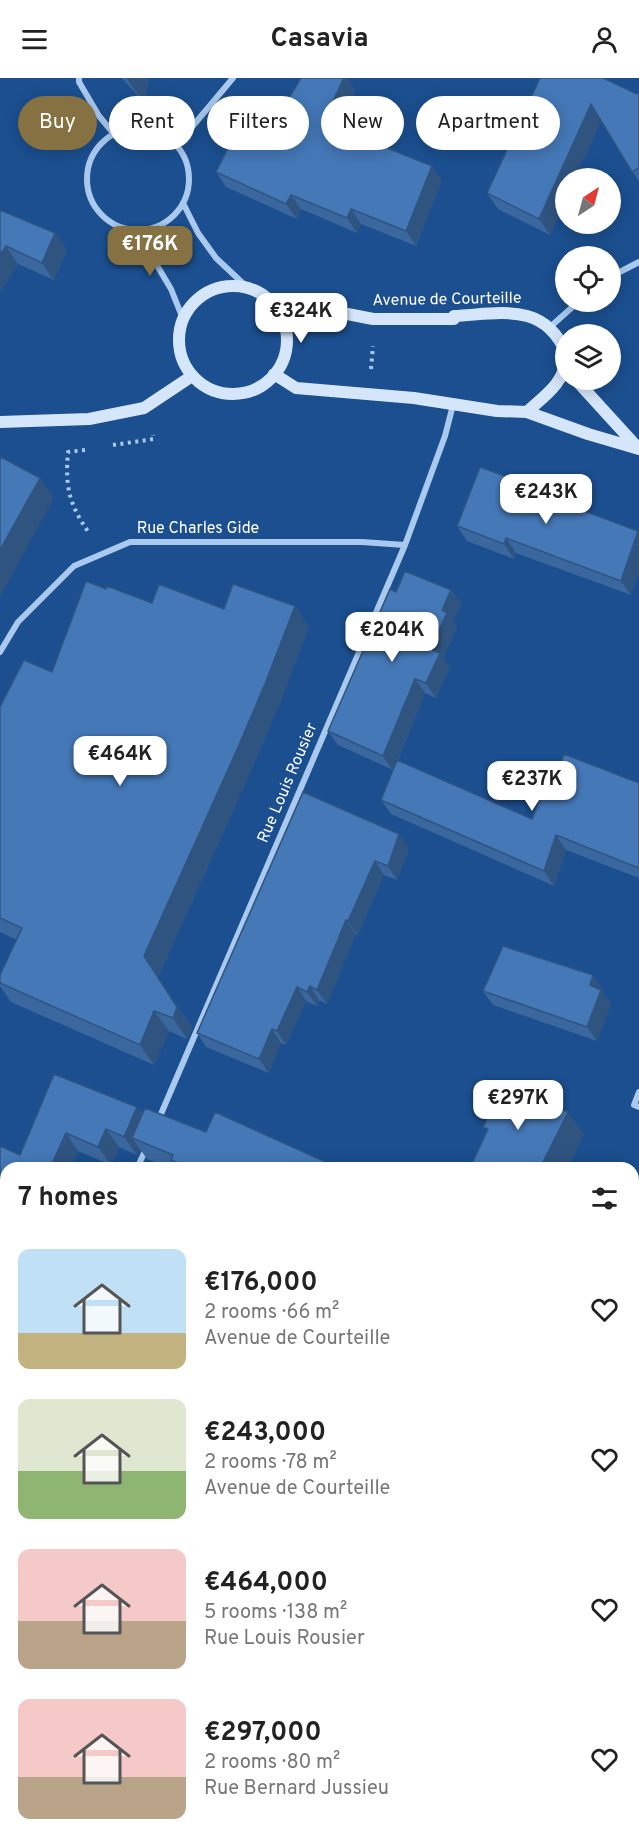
<!DOCTYPE html>
<html lang="en">
<head>
<meta charset="utf-8">
<style>
  :root { --surface:#fff; --page:#f6f6f6; --text:#222; --muted:#767676; --accent:#857141 }
  body { margin:0; font-family:Overpass,sans-serif; background:var(--page); color:var(--text); height:100vh; display:flex; flex-direction:column; font-size:22px; white-space:nowrap }
  * { box-sizing:border-box; margin:0 }
  p { font-size:20px; color:var(--muted) }
  .icon { flex:none; width:33px; height:33px; fill:none; stroke:currentColor; stroke-width:2; stroke-linecap:round; stroke-linejoin:round }
  .map { position:relative; flex:1; overflow:hidden }
  .panel { position:absolute; left:0px; top:1084px; width:639px; height:686px; display:flex; flex-direction:column; background:var(--surface); border-radius:18px 18px 0 0; box-shadow:0 3px 15px #0003 }
  .panel>* { flex:none }
  .top-card { position:absolute; left:18px; top:18px; width:603px; height:54px; display:flex; gap:12px }
  .needle { width:39px; rotate:36deg }
  .fabs { position:absolute; left:555px; top:90px; display:grid; gap:12px }
  .fabs a { display:grid; place-items:center; width:66px; height:66px; border-radius:50%; background:var(--surface); box-shadow:0 3px 15px #0003; font-size:30px }
  .price { position:absolute; translate:-50% -51px; padding:0 14px; border-radius:12px; background:#fff; color:#222; font-size:20px; line-height:39px; filter:drop-shadow(0 2px 3px #0008) }
  .price::after { content:''; position:absolute; left:50%; top:36px; width:18px; height:14px; margin-left:-9px; background:inherit; clip-path:polygon(0 0,100% 0,50% 100%) }
  .price.selected { background:var(--accent); color:#fff }
  ul { padding:0; list-style:none }
  li { display:flex; align-items:center; gap:18px; height:150px; padding:0 18px }
  li span { display:grid; place-items:center; flex:none; width:168px; height:120px; border-radius:12px; color:#555 }
  li>.icon { margin-inline-start:auto }
  span .icon { width:72px; height:72px; fill:#fffc; stroke-width:1 }
  li b { font-size:26px }
  h2 { display:flex; justify-content:space-between; align-items:center; height:72px; padding:0 18px; font-size:26px }
  .tag { padding:0 21px; border-radius:27px; background:var(--surface); box-shadow:0 3px 15px #0003; font-size:21px; line-height:54px }
  .tag.selected { background:var(--accent); color:#fff }
  header { display:flex; justify-content:space-between; align-items:center; height:78px; padding:0 18px; background:var(--surface); font-size:27px; font-weight:700 }
  .map>svg:first-child { display:block }
  .lines { fill:none; stroke-linecap:round; stroke-linejoin:round }
  .path { stroke:#a9c9ee; stroke-width:4; stroke-dasharray:3 4.5; stroke-linecap:butt }
  .street { stroke:#a9c9ee; stroke-width:6 }
  .secondary { stroke:#d6e6fa; stroke-width:12 }
  .wall { fill:#3a679d }
  .shaded-wall { fill:#305480 }
  .building { fill:#4478b7; stroke:#305480; stroke-width:1.5 }
  .labels { text-anchor:middle; dominant-baseline:central; stroke-width:4.5; stroke-linejoin:round; paint-order:stroke }
  .street-label { font-size:16px; fill:#fff; stroke:#1b4f8f }
</style>
</head>
<body>
<header><svg class="icon" aria-label="menu" viewBox="0 0 24 24"><path d="M4 6h16M4 12h16M4 18h16"/></svg>Casavia<svg class="icon" aria-label="person" viewBox="0 0 24 24"><circle cx="12" cy="8" r="4"/><path d="M4 21q1-7 8-7t8 7"/></svg></header>
<div class="map">
<svg width="639" height="1769" viewBox="0 0 639 1769">
  <rect width="100%" height="100%" fill="#1b4f8f"/>
  <g class="lines">
    <!-- path -->
    <path class="path" d="M371,291L373,268
      M113,367L154,361L153,357
      M85,372L68,374C65,409 69,426 89,455
      M451,1769L453,1764"/>
    <!-- street -->
    <path class="street" d="M79,0V4L99,38L114,56
      M87 101a51 51 0 1 1 102 0a51 51 0 1 1-102 0Z
      M176,68L233,0
      M183,125L198,155L216,180L249,211
      M127,151L155,184L171,211L183,241
      M610,199L639,184
      M549,250L578,224
      M0,574L18,544L74,488L130,464H362L405,467
      M639,1014L634,1027L639,1029
      M158,1043L405,467L445,358L453,327
      M137,1090L147,1069
      M0,1410L6,1396"/>
    <!-- secondary -->
    <path class="secondary" d="M179 262a54 54 0 1 1 108 0a54 54 0 1 1-108 0Z
      M277,232L307,228L373,241H454V238C499,236 544,223 566,275
      M274,296L296,310L414,320L497,333L527,334L588,356L639,371
      M576,302L638,370
      M527,334C544,318 564,306 566,281
      M0,344L89,341L144,330L192,298"/>
  </g>
  <!-- wall -->
  <path class="wall" d="M122,0H149L144,25Z
    M301,0H347L355,13L338,50L442,102L416,168L361,146L357,155L301,131L297,141L226,109L216,94L267,56Z
    M639,15V104L601,43L566,100V122L550,157L498,131L487,115Z
    M0,132L55,155L67,172L54,202L18,186L0,214Z
    M527,406L532,413L638,453L639,455V494L631,517L516,475L514,481L467,463L457,448Z
    M106,511L152,525L224,531L295,528L309,549L279,627L250,695L158,899L192,950L187,961L169,953L154,987L11,924L0,908V897L17,862L0,854V629L52,594Z
    M451,512L461,526L453,544L457,549L443,580L450,590L436,620L425,615L398,682L532,741L559,692L639,705V800L566,772L554,808L391,736L381,722L393,692L338,667L328,653L396,514Z
    M303,714L409,770L397,802L384,797L358,857L356,856L327,926L319,922L317,928L306,923L286,967L281,965L269,995L206,969L197,955Z
    M603,911L602,914L611,926L597,963L493,927L483,913Z
    M54,996L137,1029L143,1036L206,1054L330,1086L334,1090H170L147,1081L140,1071L137,1077L119,1069L111,1087L78,1073L71,1090H6L20,1077Z"/>
  <!-- shaded-wall -->
  <path class="shaded-wall" d="M128,0H149L144,25L127,1Z
    M344,0H347L355,13L333,59L323,44Z
    M591,26L602,42L575,100H566V122L550,157L539,141Z
    M432,88L442,102L416,168L406,153Z
    M291,117L301,131L297,141L286,126Z
    M351,131L361,146L357,155L347,140Z
    M55,155L67,172L54,202L42,185Z
    M6,168L18,186L0,214V177Z
    M40,400L54,420L0,519V472Z
    M527,406L537,421L525,411Z
    M638,453L639,455V494L631,517L621,503Z
    M506,460L516,475L514,481L504,466Z
    M451,512L461,526L453,544L457,549L443,580L450,590L436,620L426,605L431,571L442,532Z
    M295,528L309,549L279,627L250,695L158,899L192,950L187,961L173,940L144,878Z
    M415,601L425,615L393,693L383,678Z
    M399,756L409,770L397,802L388,788Z
    M556,757L566,772L554,808L544,793Z
    M375,783L384,797L358,857L348,843Z
    M346,842L356,856L327,926L317,912Z
    M593,897L603,911L602,914L611,926L597,963L587,949L590,907Z
    M310,908L319,922L317,928L307,914Z
    M297,909L306,923L286,967L277,953Z
    M154,933L169,953L154,987L140,967Z
    M272,951L281,965L269,995L259,981Z
    M137,1029L150,1047L132,1060L140,1071L137,1077L124,1059Z
    M568,1034L584,1057L568,1090H540Z
    M106,1051L119,1069L111,1087L98,1069Z
    M66,1055L78,1073L71,1090H50Z
    M6,1191V1238L0,1251V1205Z
    M1,1685L6,1693V1712L0,1725Z"/>
  <!-- building -->
  <path class="building" d="M301,0H344L323,44L432,88L406,153L351,131L347,140L291,117L286,126L216,94L241,44L267,56Z
    M540,0H603L637,16L639,15V90L632,94L591,26L539,141L487,115Z
    M0,132L55,155L42,185L6,168L0,177Z
    M1,379L40,400L0,472V381Z
    M480,389L527,406L525,411L638,453L621,503L506,460L504,466L457,448Z
    M405,493L451,512L442,532L447,535L431,571L440,575L426,605L415,601L383,678L328,653L390,511L396,514Z
    M86,503L106,511L107,508L152,525L159,506L224,531L233,506L295,528L265,606L236,674L144,878L177,929L173,940L154,933L140,967L0,905V897L22,850L0,840V629L24,582L52,594Z
    M564,676L639,705V790L556,757L544,793L381,722L397,682L532,741L552,689L559,692Z
    M303,714L399,756L388,788L375,783L348,843L346,842L317,912L310,908L307,914L297,909L277,953L272,951L259,981L197,955Z
    M503,868L593,897L590,907L601,912L587,949L483,913Z
    M54,996L137,1029L124,1059L106,1051L98,1069L66,1055L50,1090H6V1191L0,1205V1068L20,1077Z
    M504,1005L568,1034L540,1090H470L488,1051L483,1049Z
    M145,1030L206,1054L215,1034L330,1086L328,1090H190L171,1082L173,1077L132,1060Z
    M639,1119V1130L635,1128Z
    M0,1637L6,1640V1688L1,1685L0,1687Z"/>
  <g class="labels">
    <!-- street labels -->
    <g class="street-label">
      <text transform="translate(447 222) rotate(-1)">Avenue de Courteille</text>
      <text x="198" y="451">Rue Charles Gide</text>
      <text transform="translate(288 705) rotate(-67)">Rue Louis Rousier</text>
    </g>
  </g>
</svg>
<div class="fabs">
<a><svg class="needle" viewBox="-14 -14 28 28"><path d="M0-13l5 13h-10z" fill="#e53935"/><path d="M0 13l5-13h-10z" fill="#767676"/></svg></a>
<a><svg class="icon" aria-label="locate" viewBox="0 0 24 24"><circle cx="12" cy="12" r="6"/><path d="M12 2v4M12 18v4M2 12h4M18 12h4"/></svg></a>
<a><svg class="icon" aria-label="layers" viewBox="0 0 24 24"><path d="M12 4l9 5-9 5-9-5zM3 14l9 5 9-5"/></svg></a>
</div>
<b class="price selected" style="left:150px;top:199px">€176K</b>
<b class="price" style="left:301px;top:266px">€324K</b>
<b class="price" style="left:546px;top:447px">€243K</b>
<b class="price" style="left:392px;top:585px">€204K</b>
<b class="price" style="left:120px;top:709px">€464K</b>
<b class="price" style="left:532px;top:734px">€237K</b>
<b class="price" style="left:518px;top:1053px">€297K</b>
<div class="top-card">
<a class="tag selected">Buy</a>
<a class="tag">Rent</a>
<a class="tag">Filters</a>
<a class="tag">New</a>
<a class="tag">Apartment</a>
</div>
<section class="panel">
<h2>7 homes<svg class="icon" aria-label="filters" viewBox="0 0 24 24"><path d="M4 7h16M4 17h16"/><circle cx="9" cy="7" r="2"/><circle cx="15" cy="17" r="2"/></svg></h2>
<ul>
<li><span style="background:linear-gradient(#bfe0f5 70%,#c2b280 0)"><svg class="icon" aria-label="home" viewBox="0 0 24 24"><path d="M3 11l9-7 9 7M6 9v11h12V9"/></svg></span><div><b>€176,000</b><p>2 rooms · 66 m²</p><p>Avenue de Courteille</p></div><svg class="icon" aria-label="heart" viewBox="0 0 24 24"><path d="M12 20l-8-8c-3-5 5-10 8-4 3-6 11-1 8 4z"/></svg></li>
<li><span style="background:linear-gradient(#dfe7d0 60%,#8fb573 0)"><svg class="icon" aria-label="home" viewBox="0 0 24 24"><path d="M3 11l9-7 9 7M6 9v11h12V9"/></svg></span><div><b>€243,000</b><p>2 rooms · 78 m²</p><p>Avenue de Courteille</p></div><svg class="icon" aria-label="heart" viewBox="0 0 24 24"><path d="M12 20l-8-8c-3-5 5-10 8-4 3-6 11-1 8 4z"/></svg></li>
<li><span style="background:linear-gradient(#f6c9c9 60%,#b9a48a 0)"><svg class="icon" aria-label="home" viewBox="0 0 24 24"><path d="M3 11l9-7 9 7M6 9v11h12V9"/></svg></span><div><b>€464,000</b><p>5 rooms · 138 m²</p><p>Rue Louis Rousier</p></div><svg class="icon" aria-label="heart" viewBox="0 0 24 24"><path d="M12 20l-8-8c-3-5 5-10 8-4 3-6 11-1 8 4z"/></svg></li>
<li><span style="background:linear-gradient(#f6c9c9 65%,#b9a48a 0)"><svg class="icon" aria-label="home" viewBox="0 0 24 24"><path d="M3 11l9-7 9 7M6 9v11h12V9"/></svg></span><div><b>€297,000</b><p>2 rooms · 80 m²</p><p>Rue Bernard Jussieu</p></div><svg class="icon" aria-label="heart" viewBox="0 0 24 24"><path d="M12 20l-8-8c-3-5 5-10 8-4 3-6 11-1 8 4z"/></svg></li>
</ul>
</section>
</div>
</body>
</html>
